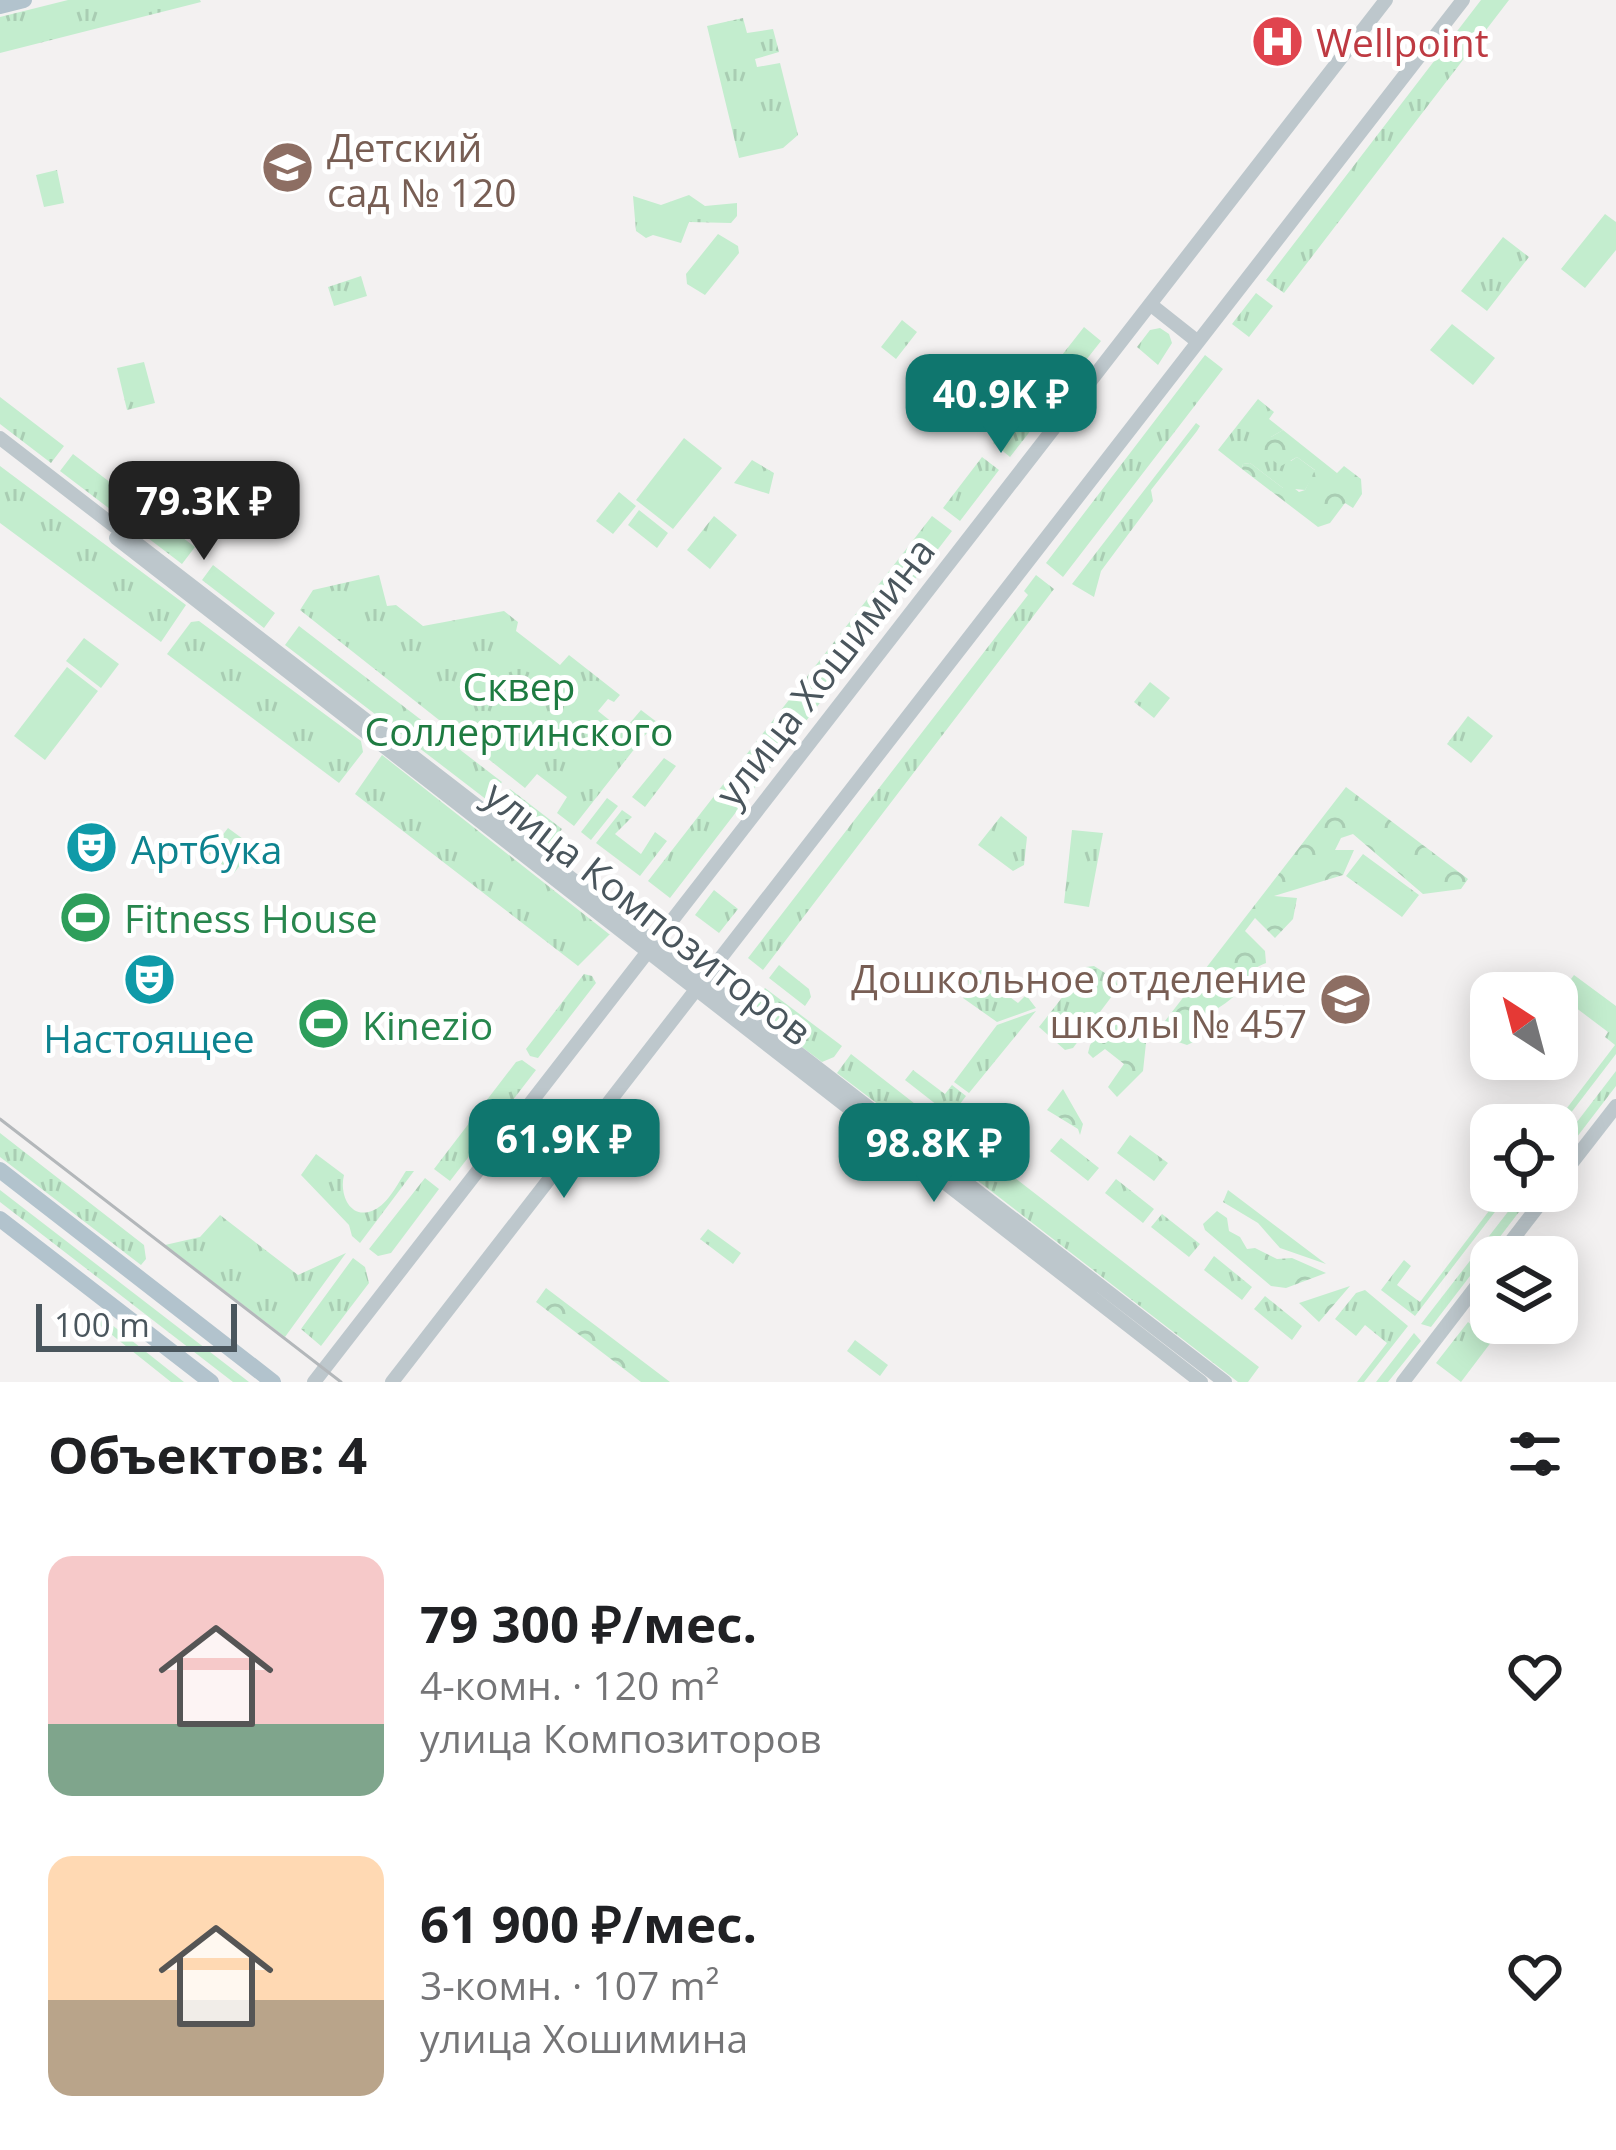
<!DOCTYPE html>
<html lang="ru">
<head>
<meta charset="utf-8">
<style>
  :root { --surface:#fff; --page:#f6f6f6; --text:#202124; --muted:#757577; --accent:#0f766e }
  body { margin:0; font-family:"Open Sans",sans-serif; background:var(--page); color:var(--text); height:100vh; display:flex; flex-direction:column; font-size:45px; white-space:nowrap }
  * { box-sizing:border-box; margin:0 }
  p { font-size:39px; color:var(--muted) }
  .icon { flex:none; width:66px; height:66px; fill:none; stroke:currentColor; stroke-width:2; stroke-linecap:round; stroke-linejoin:round }
  .map { position:relative; height:1382px; overflow:hidden }
  .side { display:flex; flex-direction:column; background:var(--surface); flex:1 }
  .side>* { flex:none }
  .needle { width:78px; rotate:324deg }
  .tools { position:absolute; left:1470px; top:972px; display:grid; gap:24px }
  .tools a { display:grid; place-items:center; width:108px; height:108px; border-radius:24px; background:var(--surface); box-shadow:0 6px 30px #0003; font-size:60px }
  .scale { position:absolute; left:36px; bottom:30px; width:201px; box-sizing:border-box; padding-left:12px; border:6px solid #4a565d; border-top:0; font-size:33px; line-height:42px; white-space:nowrap; color:#4a565d; -webkit-text-stroke:9px #fff; paint-order:stroke }
  .price { position:absolute; translate:-50% -102px; padding:0 27px; border-radius:24px; background:var(--accent); color:#fff; font-size:39px; line-height:78px; filter:drop-shadow(0 3px 6px #0008) }
  .price::after { content:''; position:absolute; left:50%; top:72px; width:36px; height:27px; margin-left:-18px; background:inherit; clip-path:polygon(0 0,100% 0,50% 100%) }
  .price.active { background:#222; color:#fff }
  ul { padding:0; list-style:none }
  li { display:flex; align-items:center; gap:36px; height:300px; padding:0 48px }
  li span { display:grid; place-items:center; flex:none; width:336px; height:240px; border-radius:24px; color:#555 }
  li>.icon { margin-inline-start:auto }
  span .icon { width:144px; height:144px; fill:#fffc; stroke-width:1 }
  li b { font-size:51px }
  h2 { display:flex; justify-content:space-between; align-items:center; height:144px; padding:0 48px; font-size:51px }
  .map>svg:first-child { display:block }
  .grass { fill:url(#grass-tufts) }
  .forest { fill:url(#forest-crowns) }
  .pitch { fill:#c3edce }
  .lines { fill:none; stroke-linecap:round; stroke-linejoin:round }
  .minor { stroke:#bdc7cc; stroke-width:14 }
  .major { stroke:#b2c3cd; stroke-width:16 }
  .tram { stroke:#b3b7ba; stroke-width:3 }
  .labels { text-anchor:middle; dominant-baseline:central; stroke-width:10; stroke-linejoin:round; paint-order:stroke }
  .health-label { font-size:39px; fill:#be3a42; stroke:#fff; text-anchor:start }
  .education-label { font-size:39px; fill:#785e54; stroke:#fff; text-anchor:start }
  .street-label { font-size:39px; fill:#4a565d; stroke:#fff }
  .park-label { font-size:39px; fill:#1e7b41; stroke:#fff }
  .culture-label { font-size:39px; fill:#0d838f; stroke:#fff; text-anchor:start }
  .leisure-label { font-size:39px; fill:#27864d; stroke:#fff; text-anchor:start }
</style>
</head>
<body>
<div class="map">
<svg width="1616" height="1382" viewBox="0 0 1616 1382">
  <defs>
    <pattern id="grass-tufts" width="24" height="20" patternUnits="userSpaceOnUse" patternTransform="scale(3)"><rect width="24" height="20" fill="#c3edce"/><path d="M3 7l-1-3M5 7V3M7 7l1-3M15 17l-1-3M17 17v-4M19 17l1-3" fill="none" stroke="#a9cdb3"/></pattern>
    <pattern id="forest-crowns" width="20" height="18" patternUnits="userSpaceOnUse" patternTransform="scale(3)"><rect width="20" height="18" fill="#c3edce"/><path d="M2 6a3 3 0 1 1 6 0M12 15a3 3 0 1 1 6 0" fill="none" stroke="#a9cdb3"/></pattern>
  </defs>
  <rect width="100%" height="100%" fill="#f3f1f1"/>
  <!-- grass -->
  <path class="grass" d="M68,0H200L201,2L0,53V17Z
    M1481,0H1509L1284,293L1266,280Z
    M743,18L747,33L773,29L779,52L755,59L757,67L780,63L798,135L783,148L739,158L707,26Z
    M57,170L64,203L44,207L36,175Z
    M689,195L705,206L737,203V216L731,223L689,222L681,243L653,235L646,238L636,231L633,196L661,205Z
    M1503,237L1529,257L1487,311L1461,291Z
    M361,276L367,296L334,306L328,287Z
    M1256,293L1273,306L1249,337L1232,324Z
    M902,320L917,332L896,359L881,347Z
    M1084,327L1101,341L1010,457L993,443Z
    M1160,328L1169,334L1172,343L1158,365L1137,347L1150,330Z
    M1205,355L1223,369L1063,577L1046,563Z
    M144,362L155,403L127,410L117,368Z
    M0,397L64,446L51,463L0,424Z
    M1258,399L1274,412L1269,419L1283,430L1271,437L1291,461L1297,457L1316,471L1305,490L1283,488L1250,463L1243,464L1242,469L1218,450Z
    M1196,423L1200,426L1197,431L1151,490L1153,501L1101,571L1094,597L1072,584Z
    M73,454L195,547L182,564L60,471Z
    M982,457L999,470L960,521L943,508Z
    M752,460L774,473L769,494L734,483Z
    M0,466L186,605L161,642L0,523Z
    M714,516L737,535L710,569L687,550Z
    M932,516L952,531L670,898L648,881Z
    M213,565L275,613L264,628L202,580Z
    M379,575L387,606L396,605L423,626L504,611L518,622L516,631L560,665L569,655L620,695L614,702L608,699L598,711L623,731L641,710L666,729L660,735L650,729L574,826L557,813L567,797L537,774L525,788L300,610L313,590Z
    M1036,575L1054,589L763,970L748,958L1028,595L1024,591Z
    M199,621L361,741L363,752L339,783L167,654L191,622Z
    M299,626L502,782L487,800L285,645Z
    M1150,682L1170,698L1154,718L1134,702Z
    M1468,716L1493,736L1471,763L1447,744Z
    M382,755L609,934H610L578,966L355,794Z
    M664,758L676,766L645,807L632,797Z
    M510,789L562,829L547,848L495,808Z
    M607,798L618,806L591,840L581,832Z
    M622,810L632,817L615,834L641,854L655,832L667,841L640,876L596,843Z
    M1001,816L1027,837L1024,865L1013,871L978,845Z
    M228,828L254,847L234,873L208,854Z
    M1072,830L1103,833L1089,907L1064,903Z
    M1363,854L1419,895L1402,917L1346,876Z
    M714,890L738,909L719,933L695,915Z
    M779,965L809,989L811,997L805,1006L769,978Z
    M1094,966L1116,980L1118,988L1073,1048L1065,1050L1039,1027L1086,967Z
    M984,969L981,976L1018,1003L1026,995L1036,1008L997,1022L963,998L969,989L968,975Z
    M584,974L592,976L596,983L538,1058L530,1056L526,1049Z
    M1574,975L1616,1006V1054L1557,1131L1554,1125L1615,1045L1605,1037L1608,1032L1559,995Z
    M765,988L842,1046L834,1057L822,1062L750,1008Z
    M1036,1011L969,1093L954,1082L997,1025Z
    M851,1054L946,1128L933,1146L837,1073Z
    M522,1060L536,1070L450,1181L434,1169L516,1062Z
    M913,1070L945,1094L952,1085L966,1096L951,1116L905,1080Z
    M1616,1071V1086L1557,1163V1148Z
    M0,1133L144,1245L146,1259L141,1265L0,1157Z
    M957,1133L1259,1367L1248,1382H1238L942,1153Z
    M1130,1135L1168,1163L1154,1181L1117,1153Z
    M1061,1138L1099,1168L1088,1181L1050,1151Z
    M316,1154L344,1175C339,1194 350,1221 374,1210C388,1204 398,1183 406,1171H414L360,1243L352,1236L349,1225L301,1175Z
    M425,1178L439,1189L391,1253L378,1256L369,1249Z
    M1116,1179L1154,1209L1143,1223L1105,1193Z
    M0,1190L249,1382H233L0,1202Z
    M1504,1191H1511L1415,1316L1381,1290L1404,1260L1411,1266L1397,1285L1420,1302Z
    M1524,1191H1535L1431,1327L1421,1324Z
    M1162,1214L1200,1244L1189,1257L1151,1227Z
    M220,1215L298,1275L346,1253L285,1337L165,1245L200,1237Z
    M708,1229L741,1253L733,1264L700,1239Z
    M1214,1256L1252,1287L1242,1300L1204,1270Z
    M353,1258L365,1267L369,1283L321,1346L301,1329Z
    M1365,1290L1408,1326L1364,1382H1357L1387,1343L1365,1325L1356,1336L1335,1319L1356,1293Z
    M1265,1296L1302,1326L1292,1340L1254,1309Z
    M102,1317L184,1382H171L97,1323Z
    M1468,1322L1492,1341L1461,1382L1436,1363Z
    M1414,1333L1421,1341L1388,1382H1376Z
    M855,1340L888,1365L880,1376L847,1351Z"/>
  <!-- forest -->
  <path class="forest" d="M1283,430L1337,473L1344,466L1361,479L1362,494L1353,508L1345,503L1330,523L1318,527L1242,469L1243,464L1250,463L1283,488L1290,485L1299,492L1305,490L1315,470L1297,457L1281,466L1250,445L1262,431L1271,437Z
    M1346,787L1468,879L1461,889L1423,894L1353,834L1341,838L1335,850H1354L1343,875L1274,896L1297,898L1293,919L1275,938L1255,918L1245,931L1265,951L1266,963C1249,969 1248,979 1238,992C1222,1011 1204,1007 1200,1039L1187,1045L1155,1034L1147,1025L1158,1030Z
    M1113,1017L1138,1031L1146,1043L1143,1071L1117,1097L1108,1087L1124,1064L1105,1049L1093,1058L1088,1053L1090,1045Z
    M1063,1089L1083,1124L1080,1135L1078,1129L1047,1110Z
    M1228,1190L1326,1264L1280,1248L1258,1223L1223,1202Z
    M1217,1211L1227,1218L1229,1231L1240,1237L1247,1249L1255,1248L1277,1259L1292,1258L1326,1273L1286,1288L1271,1286L1205,1230L1203,1224Z
    M1350,1286L1319,1322L1299,1303Z
    M546,1288L670,1382H641L536,1302Z"/>
  <!-- pitch -->
  <path class="pitch" d="M1605,214L1616,222V250L1585,288L1561,269Z
    M718,234L738,246L739,253L705,295L687,284L686,274Z
    M1452,324L1495,358L1473,385L1430,350Z
    M684,438L722,468L673,529L636,500Z
    M619,492L636,506L613,534L596,521Z
    M639,510L668,533L657,548L628,525Z
    M84,638L119,664L101,688L66,661Z
    M67,667L98,691L45,760L14,736Z"/>
  <g class="lines">
    <!-- minor -->
    <path class="minor" d="M1150,304L1198,342
      M0,438L1225,1382
      M116,538L1201,1382
      M1557,1182L1616,1106
      M1499,1257L1550,1191
      M314,1382L1386,0
      M392,1382L1463,0
      M1403,1382L1491,1267"/>
    <!-- major -->
    <path class="major" d="M0,6L24,0
      M0,1170L273,1382
      M0,1219L211,1382"/>
    <!-- tram -->
    <path class="tram" d="M0,1119L341,1382"/>
  </g>
  <!-- icons -->
  <defs>
    <symbol id="hospital-disc" viewBox="-11 -11 22 22"><circle r="9.5" fill="#e0444e" stroke="#fff"/><path d="M-5-5h3v3.5h4V-5h3V5h-3V1.5h-4V5h-3Z" fill="#fff"/></symbol>
    <symbol id="school-disc" viewBox="-11 -11 22 22"><circle r="9.5" fill="#8d6e63" stroke="#fff"/><path d="M0-5L7-2L0 1L-7-2ZM-4 1L0 2.5L4 1V4Q0 6-4 4Z" fill="#fff"/></symbol>
    <symbol id="theatre-disc" viewBox="-11 -11 22 22"><circle r="9.5" fill="#0f9aa8" stroke="#fff"/><path d="M-5-5.5Q0-4 5-5.5V0Q5 5 0 6Q-5 5-5 0ZM-3.3-2.5H-1v1.5H-3.3ZM1-2.5H3.3v1.5H1ZM-2.8 1Q0 5.5 2.8 1Z" fill="#fff"/></symbol>
    <symbol id="stadium-disc" viewBox="-11 -11 22 22"><circle r="9.5" fill="#2e9e5b" stroke="#fff"/><path d="M0-5a6.5 5 0 1 0 0 10a6.5 5 0 1 0 0-10ZM-3.5-1.8h7v3.6h-7Z" fill="#fff"/></symbol>
  </defs>
  <g fill-rule="evenodd">
    <use href="#hospital-disc" x="1248" y="12" width="59" height="59"/>
    <use href="#school-disc" x="258" y="138" width="59" height="59"/>
    <use href="#theatre-disc" x="62" y="818" width="59" height="59"/>
    <use href="#stadium-disc" x="56" y="888" width="59" height="59"/>
    <use href="#theatre-disc" x="120" y="950" width="59" height="59"/>
    <use href="#school-disc" x="1316" y="970" width="59" height="59"/>
    <use href="#stadium-disc" x="294" y="994" width="59" height="59"/>
  </g>
  <g class="labels">
    <!-- health labels -->
    <g class="health-label">
      <text x="1316" y="41">Wellpoint</text>
    </g>
    <!-- education labels -->
    <g class="education-label">
      <text x="327" y="146">Детский<tspan x="327" dy="45">сад № 120</tspan></text>
      <text x="1307" y="977" text-anchor="end">Дошкольное отделение<tspan x="1307" dy="45">школы № 457</tspan></text>
    </g>
    <!-- street labels -->
    <g class="street-label">
      <text transform="translate(824 671) rotate(-52)">улица Хошимина</text>
      <text transform="translate(649 912) rotate(38)">улица Композиторов</text>
    </g>
    <!-- park labels -->
    <g class="park-label">
      <text x="519" y="685">Сквер<tspan x="519" dy="45">Соллертинского</tspan></text>
    </g>
    <!-- culture labels -->
    <g class="culture-label">
      <text x="131" y="848">Артбука</text>
      <text x="149" y="1037" text-anchor="middle">Настоящее</text>
    </g>
    <!-- leisure labels -->
    <g class="leisure-label">
      <text x="124" y="917">Fitness House</text>
      <text x="362" y="1024">Kinezio</text>
    </g>
  </g>
</svg>
<div class="tools">
<a><svg class="needle" viewBox="-14 -14 28 28"><path d="M0-13l5 13h-10z" fill="#e53935"/><path d="M0 13l5-13h-10z" fill="#757577"/></svg></a>
<a><svg class="icon" aria-label="locate" viewBox="0 0 24 24"><circle cx="12" cy="12" r="6"/><path d="M12 2v4M12 18v4M2 12h4M18 12h4"/></svg></a>
<a><svg class="icon" aria-label="layers" viewBox="0 0 24 24"><path d="M12 4l9 5-9 5-9-5zM3 14l9 5 9-5"/></svg></a>
</div>
<div class="scale">100 m</div>
<b class="price" style="left:1001px;top:456px">40.9K ₽</b>
<b class="price active" style="left:204px;top:563px">79.3K ₽</b>
<b class="price" style="left:564px;top:1201px">61.9K ₽</b>
<b class="price" style="left:934px;top:1205px">98.8K ₽</b>
</div>
<section class="side">
<h2>Объектов: 4<svg class="icon" aria-label="filters" viewBox="0 0 24 24"><path d="M4 7h16M4 17h16"/><circle cx="9" cy="7" r="2"/><circle cx="15" cy="17" r="2"/></svg></h2>
<ul>
<li><span style="background:linear-gradient(#f6c9c9 70%,#7fa58c 0)"><svg class="icon" aria-label="home" viewBox="0 0 24 24"><path d="M3 11l9-7 9 7M6 9v11h12V9"/></svg></span><div><b>79 300 ₽/мес.</b><p>4-комн. · 120 m²</p><p>улица Композиторов</p></div><svg class="icon" aria-label="heart" viewBox="0 0 24 24"><path d="M12 20l-8-8c-3-5 5-10 8-4 3-6 11-1 8 4z"/></svg></li>
<li><span style="background:linear-gradient(#ffd9b3 60%,#b9a48a 0)"><svg class="icon" aria-label="home" viewBox="0 0 24 24"><path d="M3 11l9-7 9 7M6 9v11h12V9"/></svg></span><div><b>61 900 ₽/мес.</b><p>3-комн. · 107 m²</p><p>улица Хошимина</p></div><svg class="icon" aria-label="heart" viewBox="0 0 24 24"><path d="M12 20l-8-8c-3-5 5-10 8-4 3-6 11-1 8 4z"/></svg></li>
</ul>
</section>
</body>
</html>
